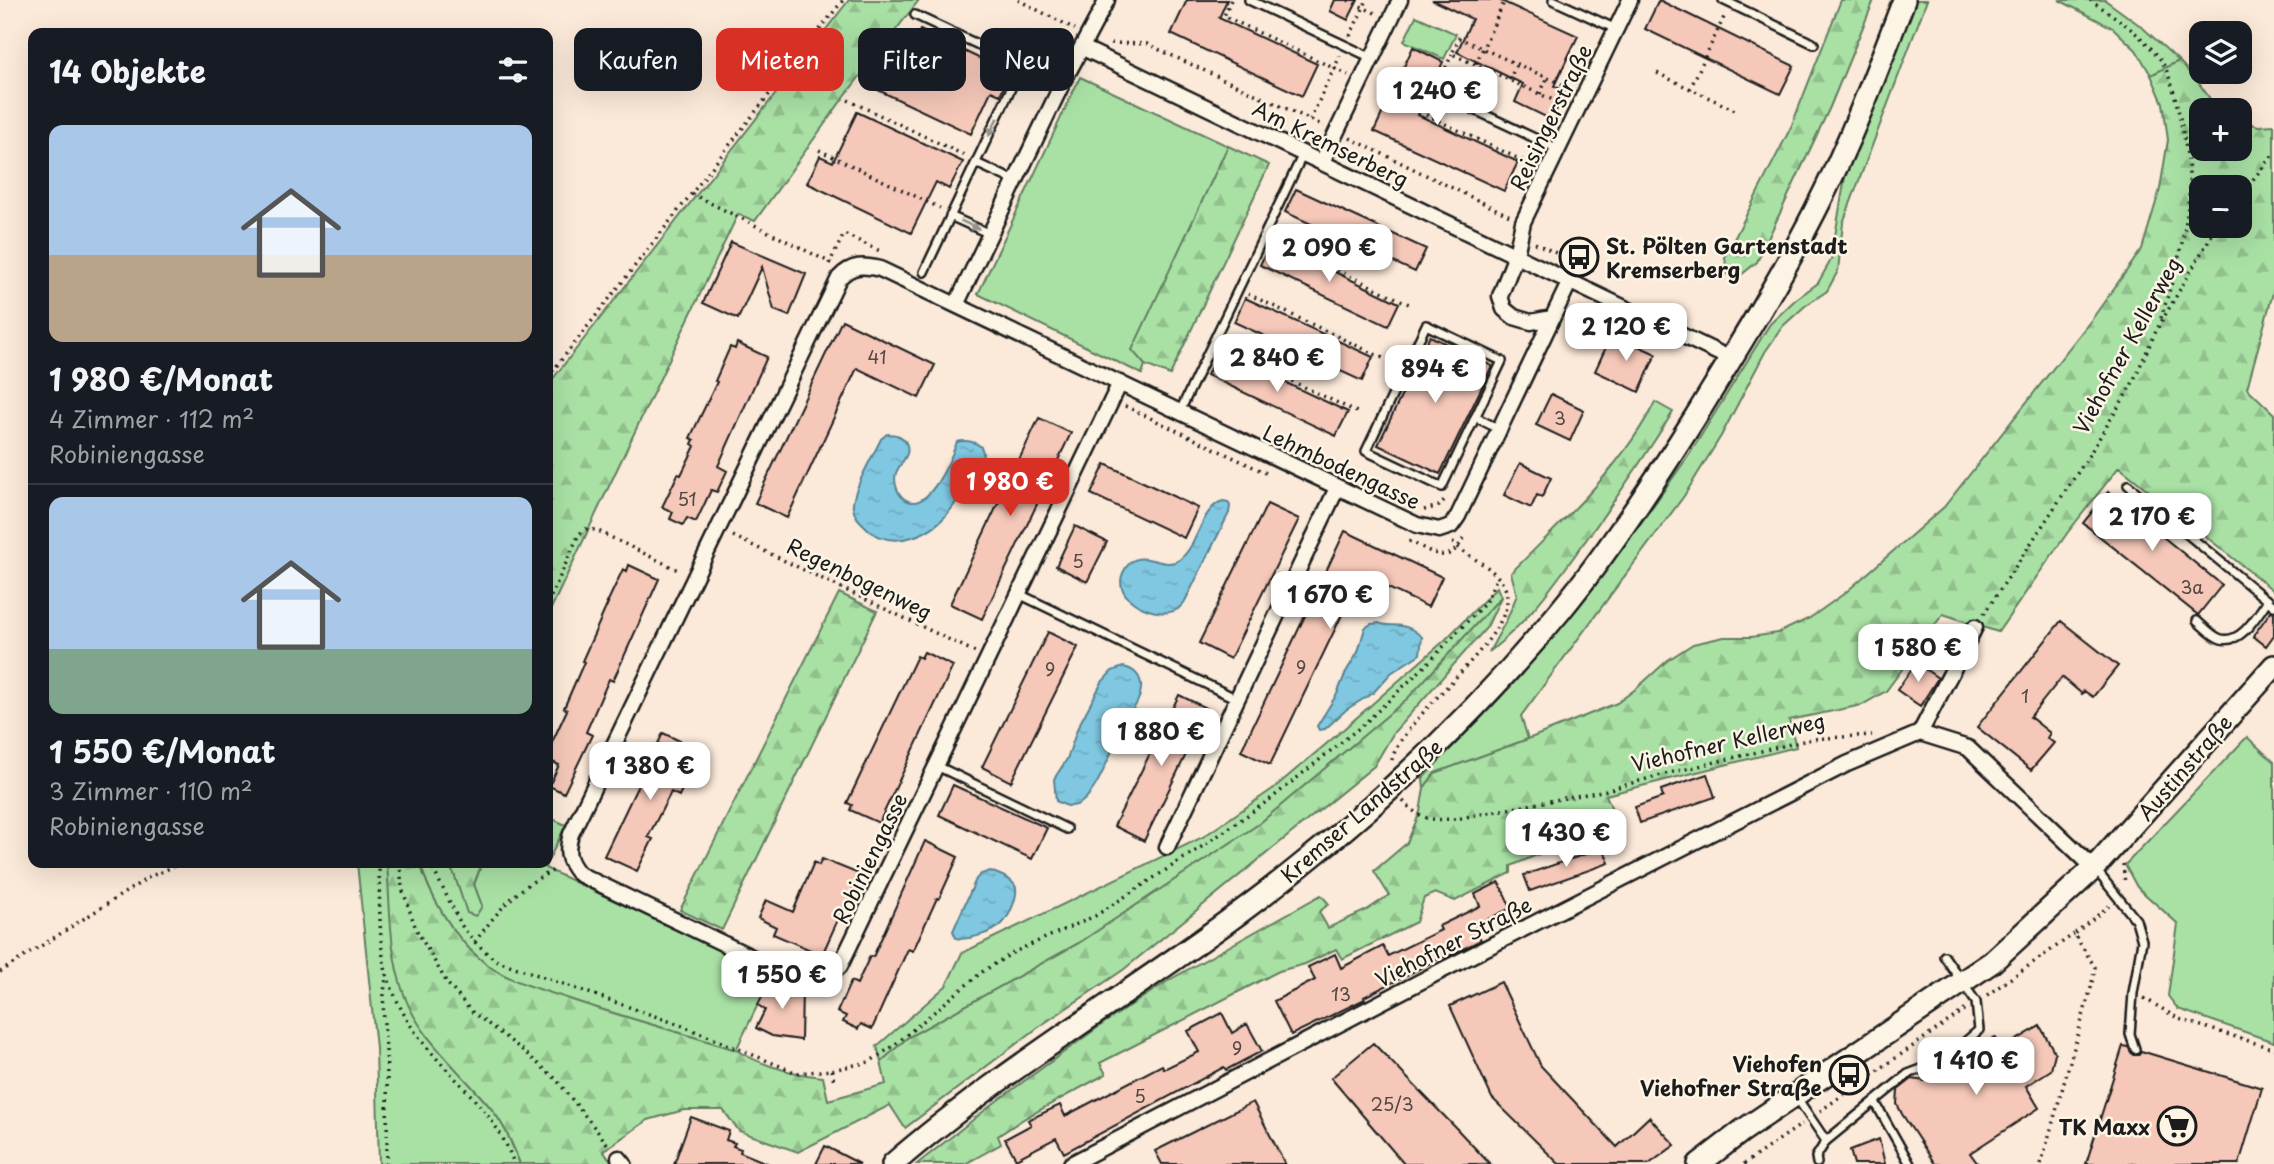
<!DOCTYPE html>
<html lang="de">
<head>
<meta charset="utf-8">
<style>
  :root { --surface:#171b24; --page:#20242c; --text:#f1f3f6; --muted:#9ea1a6; --line:#363941; --accent:#d93025 }
  body { margin:0; font-family:"Playpen Sans",sans-serif; background:var(--page); color:var(--text); height:100vh; display:flex; flex-direction:column; font-size:26px; white-space:nowrap }
  * { box-sizing:border-box; margin:0 }
  p { font-size:23px; color:var(--muted) }
  .icon { flex:none; width:38px; height:38px; fill:none; stroke:currentColor; stroke-width:2; stroke-linecap:round; stroke-linejoin:round }
  .map { position:relative; flex:1; overflow:hidden }
  .panel { position:absolute; left:28px; top:28px; width:525px; height:840px; display:flex; flex-direction:column; background:var(--surface); border-radius:14px; box-shadow:0 7px 28px #0002 }
  .panel>* { flex:none }
  .guide { position:absolute; left:574px; top:28px; width:665px; height:63px; display:flex; gap:14px }
  .buttons { position:absolute; left:2189px; top:21px; display:grid; gap:14px }
  .buttons a { display:grid; place-items:center; width:63px; height:63px; border-radius:14px; background:var(--surface); box-shadow:0 7px 28px #0002; font-size:35px }
  .price { position:absolute; translate:-50% -60px; padding:0 16px; border-radius:14px; background:#fff; color:#222; font-size:23px; line-height:46px; filter:drop-shadow(0 2px 4px #0008) }
  .price::after { content:''; position:absolute; left:50%; top:42px; width:21px; height:16px; margin-left:-10px; background:inherit; clip-path:polygon(0 0,100% 0,50% 100%) }
  .price.selected { background:var(--accent); color:#fff }
  ul { padding:0; list-style:none }
  li { display:grid; align-content:center; gap:14px; height:371px; padding:0 21px }
  li+li { border-top:2px solid var(--line) }
  li span { display:grid; place-items:center; height:217px; border-radius:14px; color:#555 }
  li>.icon { margin-inline-start:auto }
  span .icon { width:126px; height:126px; fill:#fffc; stroke-width:1 }
  li b { font-size:30px }
  h2 { display:flex; justify-content:space-between; align-items:center; height:84px; padding:0 21px; font-size:30px }
  .pill { padding:0 24px; border-radius:14px; background:var(--surface); box-shadow:0 7px 28px #0002; font-size:24px; line-height:63px }
  .pill.selected { background:var(--accent); color:#fff }
  .map>svg:first-child { display:block }
  .green { fill:#a9e1a5; stroke:#627e60; stroke-width:2 }
  .forest { fill:url(#forest-firs); stroke:#627e60; stroke-width:2; fill-rule:evenodd }
  .water { fill:url(#water-ripples); stroke:#588392; stroke-width:2 }
  .building { fill:#f5c8b9; stroke:#1c1c1c; stroke-width:2 }
  .lines { fill:none; stroke-linecap:round; stroke-linejoin:round }
  .lane-casing { stroke:#1c1c1c; stroke-width:12 }
  .street-casing { stroke:#1c1c1c; stroke-width:19 }
  .secondary-casing { stroke:#1c1c1c; stroke-width:26 }
  .path { stroke:#1c1c1c; stroke-width:3.5; stroke-dasharray:2 5; stroke-linecap:butt }
  .lane { stroke:#fcf5e5; stroke-width:7 }
  .street { stroke:#fcf5e5; stroke-width:14 }
  .secondary { stroke:#fcf5e5; stroke-width:21 }
  .oneway { fill:#97938b }
  .labels { text-anchor:middle; dominant-baseline:central; stroke-width:5; stroke-linejoin:round; paint-order:stroke }
  .number-label { font-size:18px; fill:#524743 }
  .street-label { font-size:21px; fill:#1c1c1c; stroke:#fcf5e5 }
  .poi-label { font-size:21px; font-weight:bold; fill:#1c1c1c; stroke:#fcf5e5; text-anchor:end }
</style>
</head>
<body>
<div class="map">
<svg width="2274" height="1164" viewBox="0 0 2274 1164">
  <defs>
    <pattern id="forest-firs" width="22" height="20" patternUnits="userSpaceOnUse" patternTransform="scale(1.75)"><rect width="22" height="20" fill="#a9e1a5"/><path d="M5 1l3.5 6h-7zM16 11l3.5 6h-7z" fill="#91c08d"/></pattern>
    <pattern id="water-ripples" width="26" height="14" patternUnits="userSpaceOnUse" patternTransform="scale(1.75)"><rect width="26" height="14" fill="#80c8e1"/><path d="M2 4q2-2 4 0t4 0M15 11q2-2 4 0t4 0" fill="none" stroke="#6eabc0"/></pattern>
  </defs>
  <rect width="100%" height="100%" fill="#fbe9d9"/>
  <filter id="ink" filterUnits="userSpaceOnUse"><feTurbulence type="fractalNoise" baseFrequency=".0143" numOctaves="2"/><feDisplacementMap in="SourceGraphic" scale="14" xChannelSelector="R" yChannelSelector="G"/><feConvolveMatrix kernelMatrix="1 2 1 2 8 2 1 2 1" color-interpolation-filters="sRGB"/></filter>
  <g filter="url(#ink)">
    <!-- green -->
    <path class="green" d="M1916,0H1927L1843,223L1838,271L1827,291L1805,306L1783,326L1765,352L1721,436L1684,496L1521,716L1528,739L1435,773L1424,788L1423,778L1501,695L1570,614L1629,540L1689,455L1770,324L1795,300L1818,283L1831,260L1845,177Z
      M2059,0H2105L2142,27L2179,61L2151,75L2136,50L2113,28Z
      M1416,16L1456,34L1444,59L1404,41Z
      M1080,77L1228,146L1133,350L1145,365L1142,374L978,294Z
      M1497,587L1501,597L1409,698L1259,824L1079,943L907,1038L881,1062L877,1046L946,986L962,953L1203,837L1274,788L1338,734L1444,641Z
      M2247,737L2274,762V1042L2178,1009L2168,996L2178,924L2137,887L2125,865Z
      M548,817L566,825L548,861Z
      M357,863H387L397,971L426,1035L492,1109L505,1128L520,1164H379L376,1048Z
      M420,863H447L482,906L474,885L482,863H547L545,868L772,975L736,1050C680,1032 622,1017 566,998C536,988 503,980 479,958C453,936 429,895 420,863Z"/>
    <!-- forest -->
    <path class="forest" d="M849,0H919L844,97L755,221L738,214L548,615V385Z
      M1841,0H1874L1830,107L1757,262L1736,279L1727,274L1725,257L1791,127Z
      M2179,61L2198,82L2213,103L2223,110H2202V149H2240V120L2258,126L2274,125V289L2247,388L2274,414V591L2119,467L2068,532L1998,632L1943,614L1886,691L1862,705L1789,720L1796,747L1606,795L1617,821L1511,866V873L1455,901L1435,893L1424,898L1416,922L1342,959L1336,949L1305,964L1279,971L1100,1063L1106,1074L1025,1118L998,1136L1001,1144L965,1164H917L998,1100L1104,1023L1171,979L1321,895L1329,904L1319,912L1328,928L1367,910L1389,895L1374,871L1407,843L1420,812L1424,788L1435,773L1528,739L1617,703L1637,688L1668,660L1693,644L1724,637H1751L1778,633L1810,618L1845,593L1944,507L2092,319L2142,249L2160,189L2168,140L2163,103L2151,75ZM2202,187H2240V226H2202Z
      M1228,146L1269,165L1170,375L1145,365L1132,350Z
      M1655,402L1673,412C1643,459 1612,505 1578,551C1549,591 1528,621 1489,652L1507,619L1517,595L1511,573C1563,520 1621,469 1655,402Z
      M839,593L877,611L722,930L680,910Z
      M1501,597L1487,627L1394,732L1374,766L1123,970L1040,1026L905,1128L890,1105L798,1152L739,1131L723,1110H684L648,1120L603,1151L614,1164H520C513,1144 504,1124 490,1107C465,1077 434,1050 414,1016C388,971 391,913 387,863H420C429,895 453,936 479,958C503,980 536,988 566,998C622,1017 680,1032 736,1050C763,1066 792,1074 823,1077L828,1100L886,1084L881,1062L907,1038L1079,943L1259,824L1408,698Z
      M447,863H482L474,884L482,906L476,916L467,913L454,874Z"/>
    <!-- water -->
    <path class="water" d="M887,434C895,434 902,435 906,443C912,455 900,462 896,473C893,483 898,497 908,501C930,510 951,458 957,442C965,440 982,441 983,453C983,462 973,474 969,481C962,492 956,504 948,513C930,535 892,551 868,529C862,523 854,517 853,508C851,492 873,456 881,439Z
      M1223,501L1228,502L1230,506L1229,513L1185,601C1185,602 1179,608 1178,609C1158,621 1111,600 1123,573C1137,542 1162,572 1179,560C1198,547 1201,507 1223,501Z
      M1379,623C1387,627 1393,624 1402,626C1410,627 1416,632 1422,637L1420,654L1391,673L1373,693L1347,709L1325,729L1319,730L1317,726L1337,694L1346,672L1358,652L1365,628L1371,624Z
      M1123,667C1134,669 1142,676 1141,689C1140,704 1128,714 1122,727C1113,745 1097,798 1076,805C1068,808 1063,804 1056,801L1054,779L1067,759L1078,727L1102,682L1112,671Z
      M990,871C997,874 1009,877 1014,884C1021,892 1009,917 1002,924C994,932 968,941 956,938L953,931L976,879L981,874Z"/>
    <!-- building -->
    <path class="building" d="M1187,0H1227L1219,18L1317,64L1302,96L1171,34Z
      M1335,0H1358L1348,20L1330,11Z
      M1432,0H1499L1578,36L1554,86L1565,91L1552,120L1515,102L1523,84L1457,52L1472,19Z
      M1659,0L1794,66L1780,94L1645,29Z
      M920,30L1010,73L1000,95L991,91L971,134L878,90L889,68L899,73Z
      M1413,47L1443,62L1418,115L1518,162L1504,191L1374,131Z
      M857,112L963,162L949,189L936,182L911,233L807,183L820,156L833,162Z
      M1296,189L1426,249L1415,272L1285,212Z
      M1271,241L1399,303L1388,326L1260,265Z
      M731,242L806,274L789,316L774,310L762,267L738,319L703,303Z
      M1245,298L1373,357L1362,381L1234,322Z
      M842,320L935,365L919,398L857,368L787,518L755,503Z
      M1612,334L1656,354L1639,392L1595,371Z
      M1430,336L1492,366L1440,474L1378,445Z
      M737,343L767,357L718,466L727,471L717,492L711,490L696,522L687,518L683,525L670,519L673,512L662,507L678,474L681,475L695,446L692,444L694,440L690,438L717,382L715,381L730,347L735,349Z
      M1218,351L1348,412L1336,436L1207,375Z
      M1551,394L1584,410L1570,441L1536,425Z
      M1039,418L1071,433L982,619L950,604Z
      M1520,463L1551,478L1542,497L1537,495L1531,508L1504,495Z
      M1105,464L1198,508L1184,538L1091,494Z
      M2108,492L2222,585L2198,615L2083,523Z
      M1267,504L1299,519L1230,659L1199,643Z
      M1075,526L1107,542L1087,582L1056,566Z
      M1345,531L1442,577L1428,607L1361,575L1270,765L1241,751Z
      M629,565L659,579L613,681L609,679L586,732L592,735L564,793L549,786L559,765L548,760V751L567,710L564,708L584,662L582,661L608,603H607L623,569L627,571Z
      M2271,611L2274,612V635L2266,646L2253,636Z
      M2061,621L2118,666L2093,697L2084,691L2082,694L2062,677L2030,717L2050,733L2047,738L2054,743L2031,770L1977,727Z
      M1048,632L1078,647L1011,782L982,767Z
      M924,652L953,666L879,823L850,810L852,805L847,803L917,656L921,658Z
      M1916,663L1938,678L1920,706L1897,690Z
      M1179,695L1208,709L1144,841L1114,826Z
      M663,733L682,742L677,751L696,760L679,796L671,792L648,837L653,839L637,871L604,856Z
      M1707,774L1715,797L1640,823L1635,807L1663,797L1661,790Z
      M953,785L1047,828L1032,859L939,815Z
      M925,841L958,857L939,899L937,898L913,951L908,949L872,1029L861,1024L858,1029L843,1022L846,1016L837,1012L851,981L857,984L870,956L873,957Z
      M1603,848L1609,863L1530,891L1524,875Z
      M822,859L859,874L846,907L844,906L822,955L773,934L776,927L758,918L766,900L793,912L814,862L819,865Z
      M1499,882L1511,908L1474,926L1481,940L1445,958L1444,956L1364,997L1365,999L1291,1035L1274,1001L1315,980L1308,967L1335,954L1341,968L1383,946L1388,956L1441,930L1439,926L1480,906L1475,894Z
      M771,979L802,990L801,1040L772,1036L756,1028L765,1010L758,1005Z
      M1501,982L1541,1066L1617,1147L1649,1117L1675,1145L1649,1164H1559L1492,1098L1450,1006Z
      M1222,1013L1232,1033L1247,1024L1262,1051L1226,1070L1224,1067L1064,1153L1056,1138L1016,1159L1005,1139L1031,1125L1028,1120L1060,1105L1065,1116L1162,1065L1164,1069L1199,1052L1188,1031Z
      M2040,1026L2055,1053L2051,1070L2026,1086L2039,1108L1970,1153L1978,1164H1935L1902,1114L1897,1104L1898,1090L1912,1079L1925,1081L1995,1037L2003,1048Z
      M1373,1043L1455,1127L1490,1164H1404L1331,1078Z
      M2123,1046L2128,1047L2133,1055H2138L2141,1051L2262,1088L2239,1164H2086Z
      M1253,1102L1285,1164H1162L1155,1151Z
      M691,1117L729,1131L726,1140L735,1143L733,1146L741,1149L740,1152L769,1164H674Z
      M1879,1139L1885,1164H1854L1850,1150Z
      M825,1146L860,1164H816Z"/>
    <g class="lines">
      <defs>
        <path id="lane" d="M1249,0L1372,58
          M1553,0L1616,29
          M1723,0L1814,44
          M915,15L1062,84
          M1445,96L1558,149
          M976,163L1015,181
          M950,216L990,234
          M924,272L1022,65
          M1426,325L1502,361L1442,487L1366,451Z
          M1180,411L1303,154
          M1475,417L1499,429
          M2128,485L2274,606
          M1019,594L1237,699
          M2197,621C2204,627 2213,637 2221,639C2242,644 2257,615 2268,600
          M937,766L1067,829
          M2096,870L2136,920L2142,941L2133,993L2130,1034L2135,1049
          M1797,1098L1826,1141
          M1875,1102L1910,1164
          M1817,1163L1816,1157L1826,1141L1908,1074L1929,1066L1959,1047L1979,1030L1976,1002L1944,956"/>
        <path id="street" d="M1083,48L1731,359
          M1322,162L1400,0
          M956,305L1062,84L1107,0
          M1552,318L1531,322L1514,317L1504,309L1500,296L1516,255L1523,222L1630,0
          M1120,383L840,966C826,980 817,983 797,979L579,874C567,860 566,851 571,834L839,278C852,264 864,265 880,269L1417,525L1439,530L1451,526L1458,516L1570,281
          M1920,733L1975,627
          M1167,847L1337,488
          M619,1158L624,1164
          M1071,1164L1433,975L1847,764L1920,733L1968,748L2094,868"/>
        <path id="secondary" d="M893,1164C1019,1055 1166,974 1295,870C1392,793 1482,706 1560,611C1610,550 1654,483 1696,416C1737,349 1779,282 1815,211C1850,143 1877,71 1904,0
          M1699,1164L1742,1131L1992,962L2094,868L2274,666"/>
      </defs>
      <!-- lane casing -->
      <use href="#lane" class="lane-casing"/>
      <!-- street casing -->
      <use href="#street" class="street-casing"/>
      <!-- secondary casing -->
      <use href="#secondary" class="secondary-casing"/>
      <!-- path -->
      <path class="path" d="M1018,0L1075,29
        M1231,0L1224,16L1348,75
        M1348,0L1377,14
        M2090,0C2116,17 2141,34 2160,59C2170,73 2174,93 2178,109C2184,137 2191,166 2189,195C2186,238 2173,280 2160,321
        M1350,36L1367,0
        M1111,43L1147,44L1324,126
        M1473,70L1505,0
        M1657,73L1735,110
        M1509,80L1517,64
        M1437,87L1452,54
        M1690,89L1725,15
        M1540,94L1547,78
        M1432,97L1424,114L1532,165
        M848,100L966,156
        M1564,105L1452,54L1459,38L1570,88
        M1310,120L1340,56
        M1350,138L1510,216
        M819,150L940,208
        M692,194L831,263
        M2240,196L2274,153
        M1274,240L1411,305
        M1535,243L1594,271
        M829,264L844,234L880,251
        M1248,294L1385,359
        M1222,348L1359,413
        M548,377L843,0
        M1125,406L1266,473
        M1424,510L1439,506L1447,497
        M733,536L975,652
        M1409,541C1435,553 1449,568 1465,535
        M548,603L579,534L586,529L596,530L680,571
        M1984,614L2086,460L2131,386L2157,329L2217,226
        M1392,760C1402,714 1525,632 1505,588C1494,565 1469,559 1452,542
        M1403,801C1422,821 1429,820 1456,819L1607,790L1661,775L1812,739L1872,735
        M379,863C380,894 378,946 387,975C394,997 407,1023 422,1041C454,1082 497,1112 514,1164
        M400,863L402,888L416,929L447,983L471,1011L521,1049L556,1079L609,1146
        M430,863L463,928L475,942C499,909 519,885 557,869
        M2123,864L2125,884
        M475,942L495,960L683,1026L797,1073L832,1070L869,1062L892,1047L982,972L1014,952L1095,916L1206,844L1272,798L1364,724L1424,667L1485,603L1497,577
        M0,972L151,876L182,863
        M1987,995L2074,934
        M2144,998L2179,1019L2274,1049
        M832,1070L834,1082
        M1820,1111L1966,1009
        M387,1164C387,1126 388,1088 386,1050C384,1023 381,1001 387,974
        M1744,1164L1802,1124
        M2041,1164L2091,988L2095,967L2074,934L2109,906"/>
      <!-- lane -->
      <use href="#lane" class="lane"/>
      <!-- street -->
      <use href="#street" class="street"/>
      <!-- secondary -->
      <use href="#secondary" class="secondary"/>
    </g>
    <!-- one-way arrows -->
    <defs><path id="oneway-solid" d="M-6-.8H1V-3.2L6.5 0L1 3.2V.8H-6Z" transform="scale(1.75)"/></defs>
    <g class="oneway">
      <use href="#oneway-solid" transform="translate(993 127) rotate(116)"/>
      <use href="#oneway-solid" transform="translate(970 225) rotate(25)"/>
    </g>
  </g>
  <!-- icons -->
  <defs>
    <symbol id="bus-ring" viewBox="-11 -11 22 22"><circle r="9.5" fill="#fcf5e5" stroke="#1c1c1c" stroke-width="1.5"/><path d="M-5-6H5V4H4V6H2V4H-2V6H-4V4H-5ZM-3.5-4V0h7V-4ZM-3.5 1.2v1.5H-2V1.2ZM2 1.2v1.5H3.5V1.2Z" fill="#1c1c1c"/></symbol>
    <symbol id="supermarket-ring" viewBox="-11 -11 22 22"><circle r="9.5" fill="#fcf5e5" stroke="#1c1c1c" stroke-width="1.5"/><path d="M-6-5.5h2.5l.6 2H6L4.5 2H-2.5L-4.4-4H-6ZM-1.5 3.2a1.3 1.3 0 1 0 .1 0ZM3 3.2a1.3 1.3 0 1 0 .1 0Z" fill="#1c1c1c"/></symbol>
  </defs>
  <g fill-rule="evenodd">
    <use href="#bus-ring" x="1557" y="235" width="44" height="44"/>
    <use href="#bus-ring" x="1827" y="1053" width="44" height="44"/>
    <use href="#supermarket-ring" x="2155" y="1104" width="44" height="44"/>
  </g>
  <g class="labels">
    <!-- number labels -->
    <g class="number-label">
      <text x="877" y="356">41</text>
      <text x="1560" y="417">3</text>
      <text x="687" y="498">51</text>
      <text x="1078" y="560">5</text>
      <text x="2192" y="586">3a</text>
      <text x="1301" y="666">9</text>
      <text x="1050" y="668">9</text>
      <text x="2025" y="695">1</text>
      <text x="1341" y="993">13</text>
      <text x="1237" y="1047">9</text>
      <text x="1140" y="1095">5</text>
      <text x="1392" y="1103">25/3</text>
    </g>
    <!-- street labels -->
    <g class="street-label">
      <text transform="translate(1550 117) rotate(-64)">Reisingerstraße</text>
      <text transform="translate(1331 143) rotate(26)">Am Kremserberg</text>
      <text transform="translate(2126 345) rotate(-61)">Viehofner Kellerweg</text>
      <text transform="translate(1342 466) rotate(25)">Lehmbodengasse</text>
      <text transform="translate(860 578) rotate(26)">Regenbogenweg</text>
      <text transform="translate(1728 741) rotate(-13)">Viehofner Kellerweg</text>
      <text transform="translate(2184 767) rotate(-49)">Austinstraße</text>
      <text transform="translate(1361 810) rotate(-41)">Kremser Landstraße</text>
      <text transform="translate(869 858) rotate(-64)">Robiniengasse</text>
      <text transform="translate(1453 941) rotate(-27)">Viehofner Straße</text>
    </g>
    <!-- poi labels -->
    <g class="poi-label">
      <text x="1606" y="245" text-anchor="start">St. Pölten Gartenstadt<tspan x="1606" dy="24">Kremserberg</tspan></text>
      <text x="1822" y="1063">Viehofen<tspan x="1822" dy="24">Viehofner Straße</tspan></text>
      <text x="2150" y="1126">TK Maxx</text>
    </g>
  </g>
</svg>
<div class="buttons">
<a><svg class="icon" aria-label="layers" viewBox="0 0 24 24"><path d="M12 4l9 5-9 5-9-5zM3 14l9 5 9-5"/></svg></a>
<a>+</a>
<a>−</a>
</div>
<b class="price" style="left:1437px;top:127px">1 240 €</b>
<b class="price" style="left:1329px;top:284px">2 090 €</b>
<b class="price" style="left:1626px;top:363px">2 120 €</b>
<b class="price" style="left:1277px;top:394px">2 840 €</b>
<b class="price" style="left:1435px;top:405px">894 €</b>
<b class="price selected" style="left:1010px;top:518px">1 980 €</b>
<b class="price" style="left:2152px;top:553px">2 170 €</b>
<b class="price" style="left:1330px;top:631px">1 670 €</b>
<b class="price" style="left:1918px;top:684px">1 580 €</b>
<b class="price" style="left:1161px;top:768px">1 880 €</b>
<b class="price" style="left:650px;top:802px">1 380 €</b>
<b class="price" style="left:1566px;top:869px">1 430 €</b>
<b class="price" style="left:782px;top:1011px">1 550 €</b>
<b class="price" style="left:1976px;top:1097px">1 410 €</b>
<div class="guide">
<a class="pill">Kaufen</a>
<a class="pill selected">Mieten</a>
<a class="pill">Filter</a>
<a class="pill">Neu</a>
</div>
<section class="panel">
<h2>14 Objekte<svg class="icon" aria-label="filters" viewBox="0 0 24 24"><path d="M4 7h16M4 17h16"/><circle cx="9" cy="7" r="2"/><circle cx="15" cy="17" r="2"/></svg></h2>
<ul>
<li><span style="background:linear-gradient(#a9c7e8 60%,#b9a48a 0)"><svg class="icon" aria-label="home" viewBox="0 0 24 24"><path d="M3 11l9-7 9 7M6 9v11h12V9"/></svg></span><div><b>1 980 €/Monat</b><p>4 Zimmer · 112 m²</p><p>Robiniengasse</p></div></li>
<li><span style="background:linear-gradient(#a9c7e8 70%,#7fa58c 0)"><svg class="icon" aria-label="home" viewBox="0 0 24 24"><path d="M3 11l9-7 9 7M6 9v11h12V9"/></svg></span><div><b>1 550 €/Monat</b><p>3 Zimmer · 110 m²</p><p>Robiniengasse</p></div></li>
</ul>
</section>
</div>
</body>
</html>
